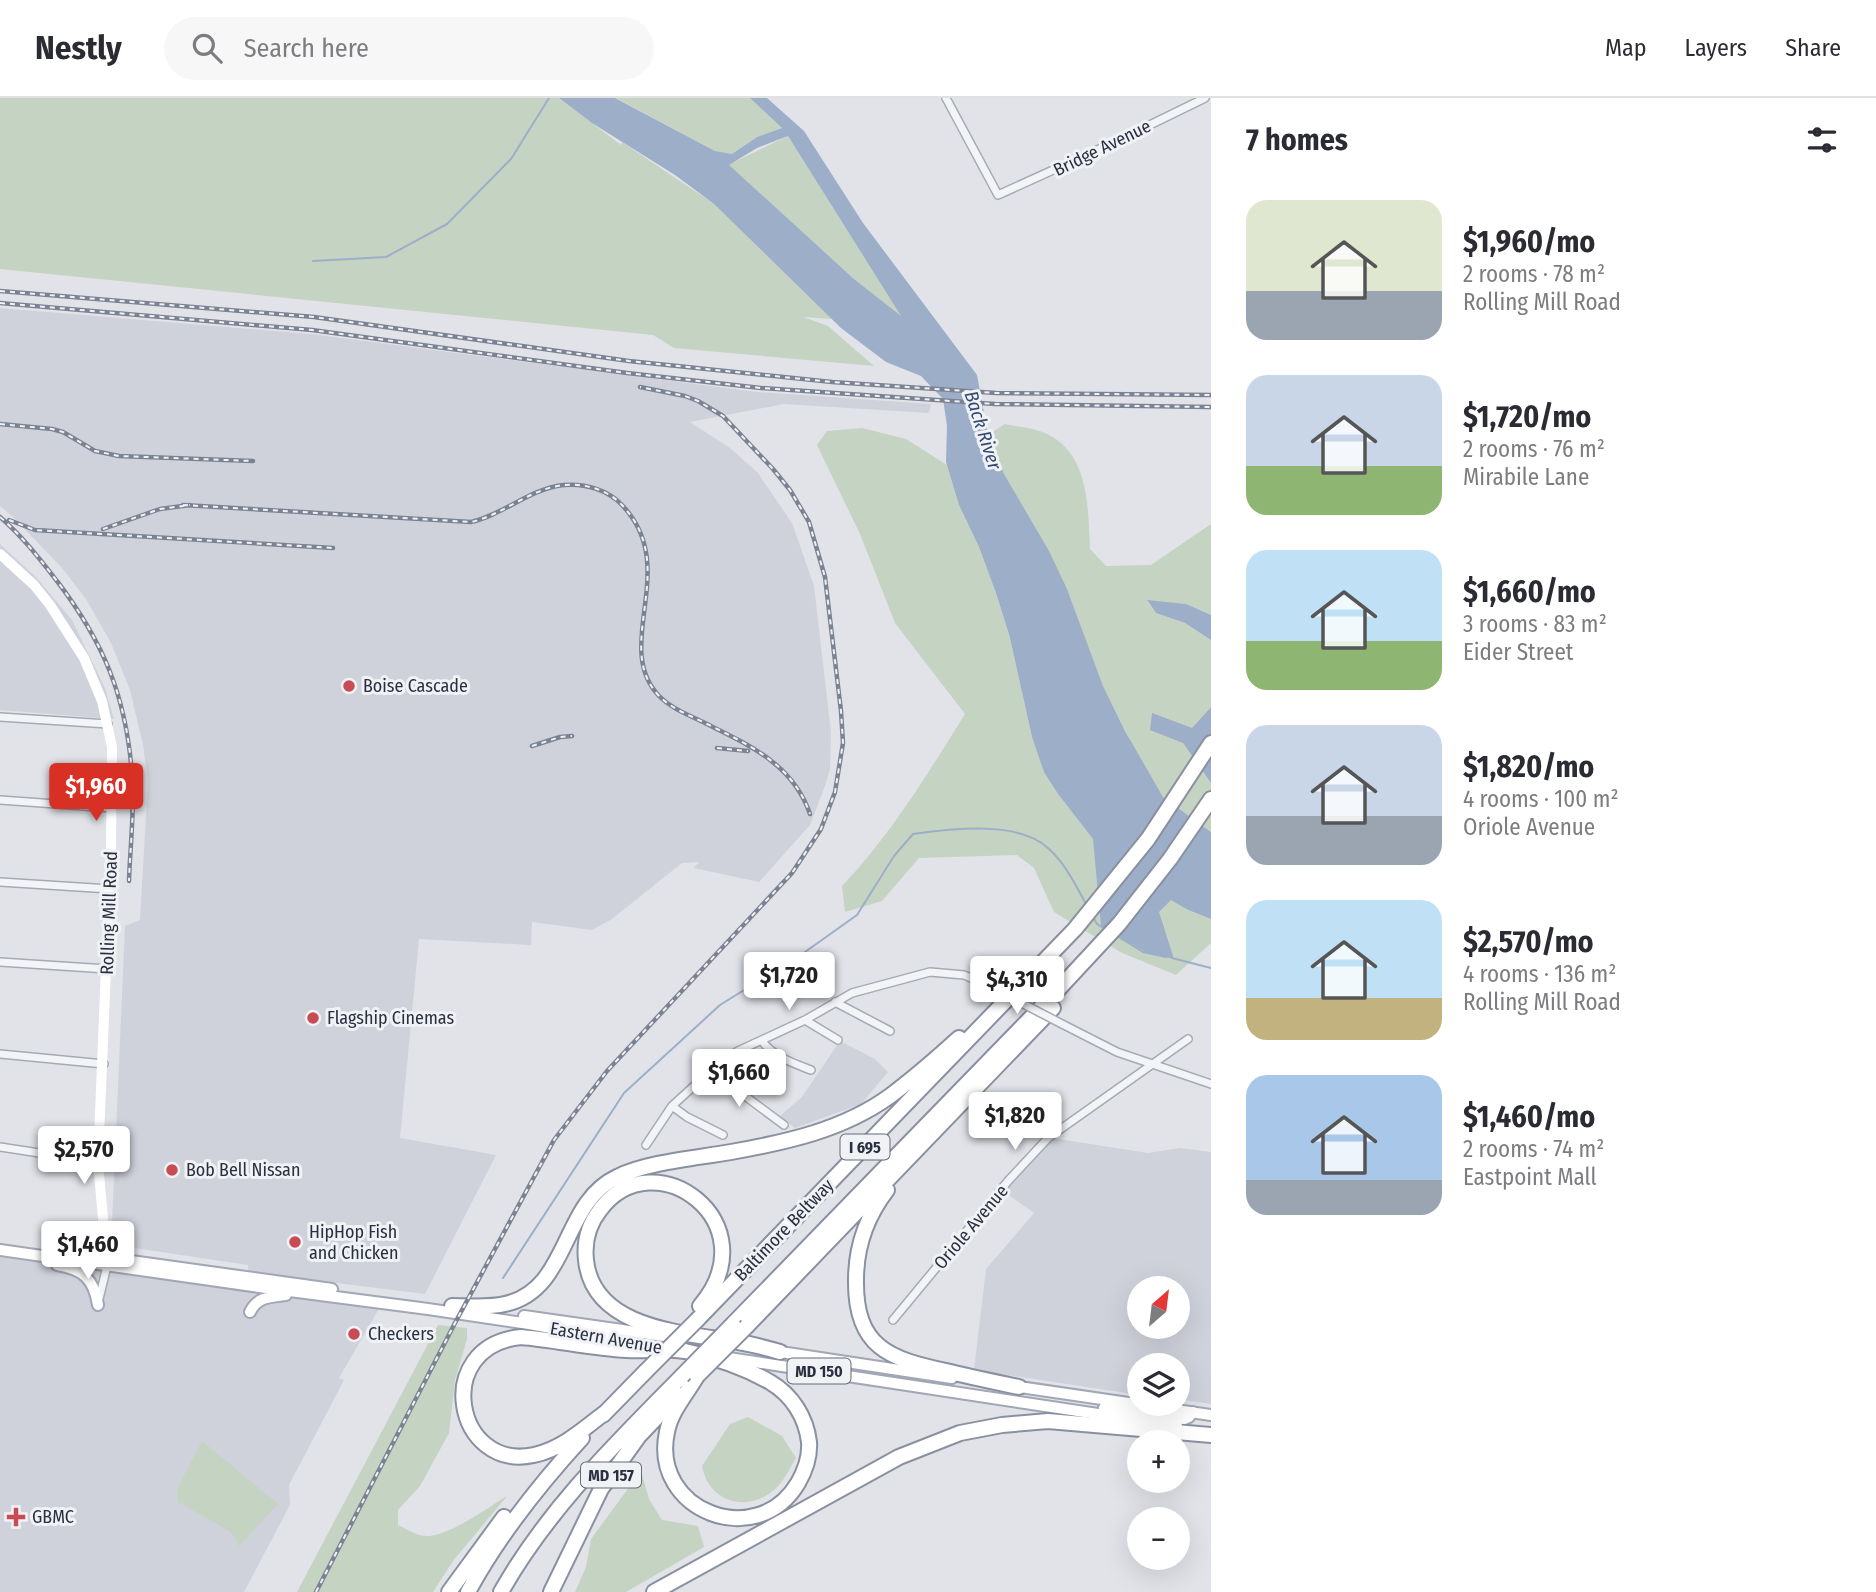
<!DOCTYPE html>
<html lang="en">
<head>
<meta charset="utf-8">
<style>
  :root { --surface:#fff; --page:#f7f7f7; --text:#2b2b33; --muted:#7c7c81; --line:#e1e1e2; --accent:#d93025 }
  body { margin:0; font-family:"Fira Sans Condensed",sans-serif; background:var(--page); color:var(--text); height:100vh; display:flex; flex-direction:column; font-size:26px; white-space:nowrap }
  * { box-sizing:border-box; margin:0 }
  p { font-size:23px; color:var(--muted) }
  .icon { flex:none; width:38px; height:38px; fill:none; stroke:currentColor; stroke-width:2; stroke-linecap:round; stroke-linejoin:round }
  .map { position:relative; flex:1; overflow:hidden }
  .drawer { display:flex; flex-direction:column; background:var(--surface); width:665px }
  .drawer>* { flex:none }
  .needle { width:46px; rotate:28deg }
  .tools { position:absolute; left:1127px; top:1178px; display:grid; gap:14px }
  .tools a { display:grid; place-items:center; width:63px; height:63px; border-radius:50%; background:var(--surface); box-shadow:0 7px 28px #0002; font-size:35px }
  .price { position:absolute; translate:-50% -60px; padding:0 16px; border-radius:7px; background:#fff; color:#222; font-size:23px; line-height:46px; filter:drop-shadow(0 2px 4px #0008) }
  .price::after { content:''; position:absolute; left:50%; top:42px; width:21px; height:16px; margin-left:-10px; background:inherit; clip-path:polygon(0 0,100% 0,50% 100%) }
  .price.selected { background:var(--accent); color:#fff }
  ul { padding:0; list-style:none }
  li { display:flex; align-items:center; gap:21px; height:175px; padding:0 35px }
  li span { display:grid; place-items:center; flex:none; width:196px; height:140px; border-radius:21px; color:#555 }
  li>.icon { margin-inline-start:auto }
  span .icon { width:84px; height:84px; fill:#fffc; stroke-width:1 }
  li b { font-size:30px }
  h2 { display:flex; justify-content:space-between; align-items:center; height:84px; padding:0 35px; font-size:30px }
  header { display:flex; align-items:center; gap:42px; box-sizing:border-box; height:98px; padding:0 35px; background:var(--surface); border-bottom:2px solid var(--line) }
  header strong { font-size:33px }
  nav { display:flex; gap:38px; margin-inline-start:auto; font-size:24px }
  .search { width:490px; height:63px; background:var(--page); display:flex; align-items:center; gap:18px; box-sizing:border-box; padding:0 24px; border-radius:38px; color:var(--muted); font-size:26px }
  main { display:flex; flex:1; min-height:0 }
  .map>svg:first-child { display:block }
  .built { fill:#cfd2db; fill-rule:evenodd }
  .green { fill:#c5d3c2 }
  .water { fill:#9daec8; fill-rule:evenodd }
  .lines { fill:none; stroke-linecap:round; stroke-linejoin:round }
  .stream { stroke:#9daec8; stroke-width:2 }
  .street-casing { stroke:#a6aab3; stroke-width:10 }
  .primary-casing { stroke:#a1a7b4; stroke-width:14 }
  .highway-casing { stroke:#89909f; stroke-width:18 }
  .street { stroke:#f3f4f7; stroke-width:7 }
  .secondary { stroke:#fff; stroke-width:10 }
  .primary { stroke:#fff; stroke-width:10 }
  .highway { stroke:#fff; stroke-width:14 }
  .rail-casing { stroke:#7b8292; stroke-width:4.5 }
  .rail { stroke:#f0f2f6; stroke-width:2; stroke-dasharray:5; stroke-linecap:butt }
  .street-bridge-casing { stroke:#a6aab3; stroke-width:10; stroke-linecap:butt }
  .highway-bridge-casing { stroke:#89909f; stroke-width:18; stroke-linecap:butt }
  .street-bridge { stroke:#f3f4f7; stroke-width:7 }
  .highway-bridge { stroke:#fff; stroke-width:14 }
  .poi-dot { fill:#c94b53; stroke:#f0f2f6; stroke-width:2.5 }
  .labels { text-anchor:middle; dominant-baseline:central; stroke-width:6; stroke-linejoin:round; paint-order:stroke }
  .shield { fill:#f0f2f6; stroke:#656a77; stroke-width:2 }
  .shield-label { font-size:16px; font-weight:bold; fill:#2a3040 }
  .street-label { font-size:18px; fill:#2a3040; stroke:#f0f2f6 }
  .poi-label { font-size:18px; fill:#2a3040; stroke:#f0f2f6; text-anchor:start }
  .water-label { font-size:19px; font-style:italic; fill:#354b72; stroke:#f0f2f6 }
</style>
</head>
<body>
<header>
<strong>Nestly</strong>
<div class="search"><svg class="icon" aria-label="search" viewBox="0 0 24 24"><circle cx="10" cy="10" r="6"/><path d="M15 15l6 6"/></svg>Search here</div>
<nav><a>Map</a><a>Layers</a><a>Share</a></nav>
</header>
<main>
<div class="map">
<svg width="1211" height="1494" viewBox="0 0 1211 1494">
  <rect width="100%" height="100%" fill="#e1e3e9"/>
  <!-- built -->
  <path class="built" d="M0,210L311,236L757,294L931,306L929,315L784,306L690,324L730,350L758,375L792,425L814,488L831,634L830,671L825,688L810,727L759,784L694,770L699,764L682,765L612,821L592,832L532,824L531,847L419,841L400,1040L496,1057L425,1196L248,1174V1167L128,1149L112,1126L125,828L140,822L148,682L143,647L130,592L111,545L86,501L62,470L14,420L0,408Z
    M0,446L36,479L72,522L105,590L114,621L0,612Z
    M840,943L875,961L888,974L861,1006L795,1030L780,1018L802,999Z
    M1052,1040L1148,1055L1180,1050L1211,1054V1306L1178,1301V1267H1139V1297L974,1272L986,1171L1034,1115L1003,1093ZM1139,1190H1178V1228H1139Z
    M0,1159L235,1192L380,1209L339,1280L344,1282L289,1387L290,1407L244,1494H0Z"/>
  <!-- green -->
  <path class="green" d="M0,0H559L621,47L622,44L714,106L832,221L803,219L828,228L874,268L674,250L653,237L0,171Z
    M616,0H750L782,30L757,39L732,56L715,53Z
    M788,38L903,221L854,181L728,67Z
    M1005,326C1018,329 1035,330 1047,336C1090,356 1088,412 1090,451L1106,468L1151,467L1211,426V517L1186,506L1147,503L1156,515L1185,525L1211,542V609L1192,630L1183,645L1211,685V734L1163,699L1143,668L1103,589L1068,494L1004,376L988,337Z
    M862,330L906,341L947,367L959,407L979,449L996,495L1011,544L1032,639L1045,674L1058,696L1090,737L1187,812L1211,821V845L1176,877L1122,855L1054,814L1034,770L1017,757L919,760L882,803L845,814L842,788C891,737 928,675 965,616L895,525L860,436L817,347L827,333Z
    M438,1227L467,1230V1241L455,1282L449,1335L420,1388L398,1412V1427C407,1431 418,1439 429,1438C452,1436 487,1410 507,1398L453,1463L433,1494H297Z
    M748,1319L782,1338L796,1360C790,1370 783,1385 774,1392C746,1416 708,1403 702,1368L730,1326Z
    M202,1343L278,1406L239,1448L231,1434L178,1404L177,1391Z
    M641,1373L649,1401L662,1422L698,1428L704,1449L626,1494H575L586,1469L591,1441Z"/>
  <!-- water -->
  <path class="water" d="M559,0H615L715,53L732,56L757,39L782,30L750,0H767L804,33L863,125L977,277L988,337L1004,376L1049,453L1067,491L1103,588L1125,633L1163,699L1211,734V821L1188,812L1171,802L1159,814L1174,861L1147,855L1101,828L1093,741L1058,696L1044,674L1032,639L1010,540L996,495L979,449L959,407L946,364L947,328L943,301L921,278L886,264L841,230L714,106L675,77L592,25ZM788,38L901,218L854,181L729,67L757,50Z
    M1147,502L1186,506L1211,517V542L1185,525L1156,515Z
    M1211,609V685L1183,645L1150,632L1152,615L1192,630Z"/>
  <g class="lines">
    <!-- stream -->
    <path class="stream" d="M313,163L386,159L447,126L511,61L549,0
      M1093,819L1097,826L1107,832
      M1117,838L1143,854L1166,859
      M1172,860L1211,870
      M503,1180L624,995L720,907L805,854L857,817L894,758L913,736C950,731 1018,722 1048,750C1066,766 1076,788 1087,808"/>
    <defs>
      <path id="street" d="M946,0L998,97L1117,43L1205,0
        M0,619L108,626
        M0,702L112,710
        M0,784L110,791
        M0,864L107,871
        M835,904L890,933
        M805,922L838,942
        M1062,926L1117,954L1211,986
        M762,943C774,959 793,965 811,972
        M0,956L104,966
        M710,972L784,1027
        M672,1008L687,1019L723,1037
        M646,1047L672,1008L717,967L738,953L805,922L852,895L930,874L964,877L985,886
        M0,1049L98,1064
        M99,1201L107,1168
        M893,1222L1008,1083L1048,1040L1188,941"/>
      <path id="primary" d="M0,1152L259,1189L428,1211L529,1226L644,1247
        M88,1157L332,1191
        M57,1167C83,1171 94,1181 98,1207
        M250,1214C258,1198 271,1199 286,1197
        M524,1218L671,1239
        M774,1253L952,1280
        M722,1259L1177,1328
        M1013,1288L1211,1317
        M1104,1310L1184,1321L1189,1319L1193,1314"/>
      <path id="highway" d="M887,1092C867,1118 856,1149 856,1182C855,1249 889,1261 946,1273C970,1279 995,1284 1019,1289
        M452,1208C469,1208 488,1210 505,1206C570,1192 561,1105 617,1079C647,1064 697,1060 731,1054C787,1044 843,1032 890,998C914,980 937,960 959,940
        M700,1208C771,1125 654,1039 600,1112C589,1126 584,1144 586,1162C593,1232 686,1235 738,1244C752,1246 766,1250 780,1254
        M698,1221L1075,831L1148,741L1211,645
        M733,1226L1053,897L1119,826L1170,761L1211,701
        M747,1228L1053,910
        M607,1313C585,1330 562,1351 534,1357C455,1374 431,1248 521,1239C556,1242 591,1250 627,1252C645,1253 667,1250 685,1253C713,1259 745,1270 770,1284C792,1297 806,1319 809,1344C810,1358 805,1373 798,1385C757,1454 650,1413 667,1334C671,1313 686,1297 697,1278
        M603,1317L646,1273
        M449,1494L504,1419
        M468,1494C499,1437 538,1388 582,1340
        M501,1494C547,1412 616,1345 682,1278
        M551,1494L601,1391L639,1338L678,1297
        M654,1494L899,1359L960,1335L1002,1327L1048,1323L1211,1337"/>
    </defs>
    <!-- street casing -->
    <use href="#street" class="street-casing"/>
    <!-- primary casing -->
    <use href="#primary" class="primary-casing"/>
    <!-- highway casing -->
    <use href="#highway" class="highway-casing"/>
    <!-- street -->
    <use href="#street" class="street"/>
    <!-- secondary -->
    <path class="secondary" d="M0,456L34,487L50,507L84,560L102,603L112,649L111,748L98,1064L107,1166"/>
    <!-- primary -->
    <use href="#primary" class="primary"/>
    <!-- highway -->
    <use href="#highway" class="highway"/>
    <defs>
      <path id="rail" d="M0,193L314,219L629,263L832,284L996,295L1211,297
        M0,205L312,232L627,275L761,290L995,306L1211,309
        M0,326L52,331L63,334L95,353L119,358L253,363
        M183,407L471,424C503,417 531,390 564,387C585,385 608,392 622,407C682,470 611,547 659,598C672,611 689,617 705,625C749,647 793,666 810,716
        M0,419C22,438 39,460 57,483C104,545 126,598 132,676C135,711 130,748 129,783
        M9,422L35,432L333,450
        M103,431L160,411L190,407
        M532,648L560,639L572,638
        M717,650L748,653
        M316,1494L455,1225L554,1042L607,973L792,775L821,731L835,694L843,645L841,613L825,479L809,424L790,392L773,371L723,318L698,303L685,298L640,289"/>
    </defs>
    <!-- rail casing -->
    <use href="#rail" class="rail-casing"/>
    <!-- rail -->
    <use href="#rail" class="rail"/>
    <defs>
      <path id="street-bridge" d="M985,886L1062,926"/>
      <path id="highway-bridge" d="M646,1273L698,1221
        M682,1278L733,1226
        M697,1278L747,1228"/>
    </defs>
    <!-- street-bridge casing -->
    <use href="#street-bridge" class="street-bridge-casing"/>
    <!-- highway-bridge casing -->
    <use href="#highway-bridge" class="highway-bridge-casing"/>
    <!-- street-bridge -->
    <use href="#street-bridge" class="street-bridge"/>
    <!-- highway-bridge -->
    <use href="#highway-bridge" class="highway-bridge"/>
  </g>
  <!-- markers -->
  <g class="poi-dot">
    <circle cx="349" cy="588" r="7"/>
    <circle cx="313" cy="920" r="7"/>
    <circle cx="172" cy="1072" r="7"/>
    <circle cx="295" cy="1144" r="7"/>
    <circle cx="354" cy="1236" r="7"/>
    <path d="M12.5 1408.5h7v7h7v7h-7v7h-7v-7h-7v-7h7z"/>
  </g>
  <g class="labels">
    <!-- shield labels -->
    <g class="shield">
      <rect x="840.5" y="1036.5" width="49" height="25" rx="5"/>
      <rect x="787.5" y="1260.5" width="63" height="25" rx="5"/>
      <rect x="581" y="1364.5" width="60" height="25" rx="5"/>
    </g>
    <g class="shield-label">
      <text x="865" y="1049">I 695</text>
      <text x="819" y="1273">MD 150</text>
      <text x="611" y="1377">MD 157</text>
    </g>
    <!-- street labels -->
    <g class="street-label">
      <text transform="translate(1102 50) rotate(-26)">Bridge Avenue</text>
      <text transform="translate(109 815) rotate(-88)">Rolling Mill Road</text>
      <text transform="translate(971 1129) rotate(-50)">Oriole Avenue</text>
      <text transform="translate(784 1132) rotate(-46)">Baltimore Beltway</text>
      <text transform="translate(606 1240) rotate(10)">Eastern Avenue</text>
    </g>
    <!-- poi labels -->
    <g class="poi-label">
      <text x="363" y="588">Boise Cascade</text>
      <text x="327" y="920">Flagship Cinemas</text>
      <text x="186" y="1072">Bob Bell Nissan</text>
      <text x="309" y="1134">HipHop Fish<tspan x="309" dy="21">and Chicken</tspan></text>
      <text x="368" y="1236">Checkers</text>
      <text x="32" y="1419">GBMC</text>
    </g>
    <!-- water labels -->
    <g class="water-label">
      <text transform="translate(983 332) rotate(72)">Back River</text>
    </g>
  </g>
</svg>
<div class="tools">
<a><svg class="needle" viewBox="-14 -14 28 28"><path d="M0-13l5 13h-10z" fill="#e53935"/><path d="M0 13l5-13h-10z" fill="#7c7c81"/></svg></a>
<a><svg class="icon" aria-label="layers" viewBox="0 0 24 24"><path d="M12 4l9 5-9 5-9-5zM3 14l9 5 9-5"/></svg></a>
<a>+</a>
<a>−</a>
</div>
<b class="price selected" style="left:96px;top:725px">$1,960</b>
<b class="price" style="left:789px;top:914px">$1,720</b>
<b class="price" style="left:1017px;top:918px">$4,310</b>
<b class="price" style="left:739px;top:1011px">$1,660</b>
<b class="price" style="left:1015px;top:1054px">$1,820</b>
<b class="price" style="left:84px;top:1088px">$2,570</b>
<b class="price" style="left:88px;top:1183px">$1,460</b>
</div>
<section class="drawer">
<h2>7 homes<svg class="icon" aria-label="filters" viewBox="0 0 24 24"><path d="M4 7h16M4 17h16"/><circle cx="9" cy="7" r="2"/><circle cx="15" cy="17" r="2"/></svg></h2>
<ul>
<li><span style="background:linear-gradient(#dfe7d0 65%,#9aa5b1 0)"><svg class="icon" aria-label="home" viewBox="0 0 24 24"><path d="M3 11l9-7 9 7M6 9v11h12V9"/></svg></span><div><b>$1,960/mo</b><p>2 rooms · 78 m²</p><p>Rolling Mill Road</p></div></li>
<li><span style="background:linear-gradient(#c9d6e8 65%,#8fb573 0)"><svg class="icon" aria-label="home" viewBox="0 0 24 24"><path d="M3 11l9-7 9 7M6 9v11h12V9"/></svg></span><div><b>$1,720/mo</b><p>2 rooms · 76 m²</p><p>Mirabile Lane</p></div></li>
<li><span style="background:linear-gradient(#bfe0f5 65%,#8fb573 0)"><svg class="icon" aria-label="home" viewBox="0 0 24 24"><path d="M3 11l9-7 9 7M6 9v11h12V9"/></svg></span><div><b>$1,660/mo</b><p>3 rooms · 83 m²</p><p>Eider Street</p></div></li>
<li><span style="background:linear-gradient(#c9d6e8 65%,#9aa5b1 0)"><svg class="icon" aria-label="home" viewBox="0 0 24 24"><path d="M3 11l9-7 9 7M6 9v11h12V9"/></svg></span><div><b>$1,820/mo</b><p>4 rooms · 100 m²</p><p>Oriole Avenue</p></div></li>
<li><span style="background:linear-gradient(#bfe0f5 70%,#c2b280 0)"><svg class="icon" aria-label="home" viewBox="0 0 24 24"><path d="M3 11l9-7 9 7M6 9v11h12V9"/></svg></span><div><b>$2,570/mo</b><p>4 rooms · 136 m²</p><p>Rolling Mill Road</p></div></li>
<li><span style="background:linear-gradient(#a9c7e8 75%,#9aa5b1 0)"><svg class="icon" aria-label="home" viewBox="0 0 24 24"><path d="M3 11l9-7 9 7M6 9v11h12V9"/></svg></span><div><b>$1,460/mo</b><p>2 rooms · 74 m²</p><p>Eastpoint Mall</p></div></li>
</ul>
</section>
</main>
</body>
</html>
